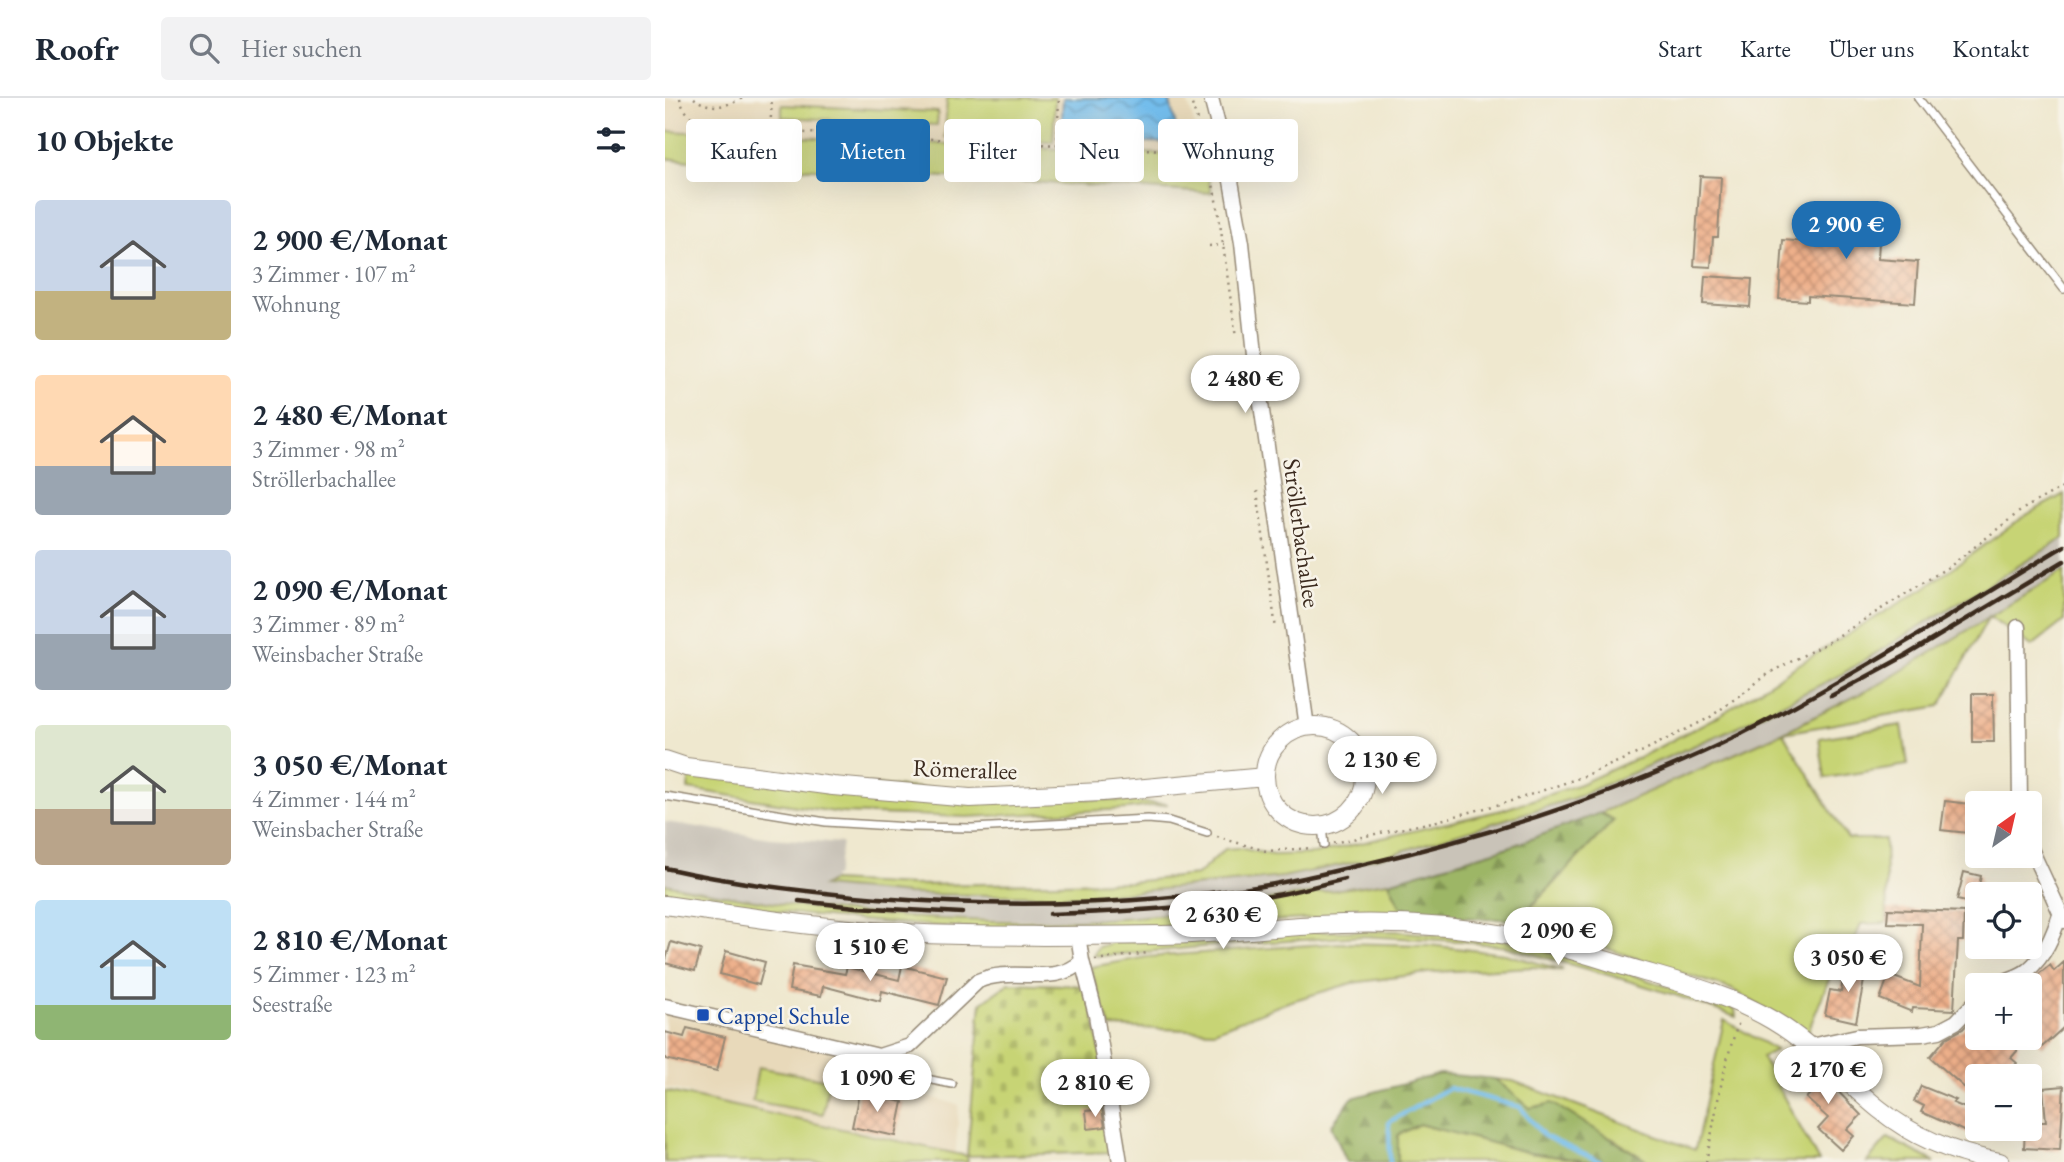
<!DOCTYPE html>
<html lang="de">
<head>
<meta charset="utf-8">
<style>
  :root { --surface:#fff; --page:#f2f2f3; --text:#1f2937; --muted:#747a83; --line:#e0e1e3; --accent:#1f6fb2 }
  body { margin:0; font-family:"EB Garamond",serif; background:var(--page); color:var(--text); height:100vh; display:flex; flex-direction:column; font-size:26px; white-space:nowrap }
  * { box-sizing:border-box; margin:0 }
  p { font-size:23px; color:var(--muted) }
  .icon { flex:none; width:38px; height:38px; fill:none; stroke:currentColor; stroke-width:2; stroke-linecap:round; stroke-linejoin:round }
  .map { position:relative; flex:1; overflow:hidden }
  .sheet { display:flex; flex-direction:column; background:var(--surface); width:665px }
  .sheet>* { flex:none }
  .top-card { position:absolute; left:21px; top:21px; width:665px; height:63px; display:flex; gap:14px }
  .needle { width:46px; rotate:34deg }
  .controls { position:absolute; left:1300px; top:693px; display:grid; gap:14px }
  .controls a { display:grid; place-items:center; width:77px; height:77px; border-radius:7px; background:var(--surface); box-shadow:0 7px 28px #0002; font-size:35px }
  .price { position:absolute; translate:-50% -60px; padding:0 16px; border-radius:24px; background:#fff; color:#222; font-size:23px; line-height:46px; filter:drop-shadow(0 2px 4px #0008) }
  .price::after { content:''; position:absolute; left:50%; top:42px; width:21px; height:16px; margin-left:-10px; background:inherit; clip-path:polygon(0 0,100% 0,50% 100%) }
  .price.on { background:var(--accent); color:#fff }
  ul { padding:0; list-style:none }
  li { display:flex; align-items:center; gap:21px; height:175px; padding:0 35px }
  li span { display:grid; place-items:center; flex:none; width:196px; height:140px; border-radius:7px; color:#555 }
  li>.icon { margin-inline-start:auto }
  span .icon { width:84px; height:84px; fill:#fffc; stroke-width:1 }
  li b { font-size:30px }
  h2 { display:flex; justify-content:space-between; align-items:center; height:84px; padding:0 35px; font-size:30px }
  .tag { padding:0 24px; border-radius:7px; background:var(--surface); box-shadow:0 7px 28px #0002; font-size:24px; line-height:63px }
  .tag.on { background:var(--accent); color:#fff }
  header { display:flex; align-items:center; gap:42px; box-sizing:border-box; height:98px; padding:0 35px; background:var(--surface); border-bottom:2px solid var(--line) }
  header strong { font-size:33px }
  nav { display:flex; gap:38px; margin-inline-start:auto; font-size:24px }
  .search { width:490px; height:63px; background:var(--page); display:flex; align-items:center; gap:18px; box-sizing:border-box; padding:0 24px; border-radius:7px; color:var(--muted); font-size:26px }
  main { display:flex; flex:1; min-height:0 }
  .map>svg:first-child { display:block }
  .built { fill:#e8d9ba }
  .industrial { fill:#c9c3b8 }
  .green { fill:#c7d475; stroke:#817f4a; stroke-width:2 }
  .forest { fill:url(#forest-firs); stroke:#6c7042; stroke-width:2 }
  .cemetery { fill:url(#cemetery-stones); stroke:#817f4a; stroke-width:2 }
  .water { fill:url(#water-waves); stroke:#577485; stroke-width:2 }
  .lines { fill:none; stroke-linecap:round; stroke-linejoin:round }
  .stream { stroke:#73bdec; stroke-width:4.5 }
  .building { fill:url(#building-cross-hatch) }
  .service-casing { stroke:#958976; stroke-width:10 }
  .minor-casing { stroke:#958976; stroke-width:17 }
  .tertiary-casing { stroke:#958976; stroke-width:20 }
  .path { stroke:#958976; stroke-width:2.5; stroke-dasharray:2 5; stroke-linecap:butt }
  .service { stroke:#fff; stroke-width:7 }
  .minor { stroke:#fff; stroke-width:14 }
  .tertiary { stroke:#fff; stroke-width:18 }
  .rail { stroke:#3b2a1e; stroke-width:4.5 }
  .transit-dot { fill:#1a4fb4; stroke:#f7f3e8; stroke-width:2.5 }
  .labels { text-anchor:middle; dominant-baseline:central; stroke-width:5; stroke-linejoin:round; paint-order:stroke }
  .street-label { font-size:24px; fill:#3b2a1e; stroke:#f7f3e8 }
  .transit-label { font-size:24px; fill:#164399; stroke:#f7f3e8; text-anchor:start }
</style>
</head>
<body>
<header>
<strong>Roofr</strong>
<div class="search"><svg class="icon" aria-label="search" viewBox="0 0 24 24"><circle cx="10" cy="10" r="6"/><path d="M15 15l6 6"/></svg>Hier suchen</div>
<nav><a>Start</a><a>Karte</a><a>Über uns</a><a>Kontakt</a></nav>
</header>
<main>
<section class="sheet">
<h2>10 Objekte<svg class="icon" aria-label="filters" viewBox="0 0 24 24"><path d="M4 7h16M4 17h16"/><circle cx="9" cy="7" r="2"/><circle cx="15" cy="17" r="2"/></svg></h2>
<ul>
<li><span style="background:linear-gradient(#c9d6e8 65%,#c2b280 0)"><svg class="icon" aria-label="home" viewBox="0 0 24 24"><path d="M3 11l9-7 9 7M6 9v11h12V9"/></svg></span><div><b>2 900 €/Monat</b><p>3 Zimmer · 107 m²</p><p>Wohnung</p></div></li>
<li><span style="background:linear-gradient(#ffd9b3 65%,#9aa5b1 0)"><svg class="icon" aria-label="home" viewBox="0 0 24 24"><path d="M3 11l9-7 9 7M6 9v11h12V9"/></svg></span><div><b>2 480 €/Monat</b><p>3 Zimmer · 98 m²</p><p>Ströllerbachallee</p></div></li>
<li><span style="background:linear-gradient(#c9d6e8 60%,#9aa5b1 0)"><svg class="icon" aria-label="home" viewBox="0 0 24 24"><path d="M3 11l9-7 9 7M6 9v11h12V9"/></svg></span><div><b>2 090 €/Monat</b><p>3 Zimmer · 89 m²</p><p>Weinsbacher Straße</p></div></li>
<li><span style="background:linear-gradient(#dfe7d0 60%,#b9a48a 0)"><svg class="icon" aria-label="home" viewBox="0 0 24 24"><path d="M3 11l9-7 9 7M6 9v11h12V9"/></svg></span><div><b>3 050 €/Monat</b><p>4 Zimmer · 144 m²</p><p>Weinsbacher Straße</p></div></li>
<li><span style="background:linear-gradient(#bfe0f5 75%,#8fb573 0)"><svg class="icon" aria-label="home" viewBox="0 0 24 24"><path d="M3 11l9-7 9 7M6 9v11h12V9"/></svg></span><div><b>2 810 €/Monat</b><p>5 Zimmer · 123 m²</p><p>Seestraße</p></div></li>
</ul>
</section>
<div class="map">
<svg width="1399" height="1064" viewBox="0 0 1399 1064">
  <defs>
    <pattern id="forest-firs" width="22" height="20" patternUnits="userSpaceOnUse" patternTransform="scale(1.75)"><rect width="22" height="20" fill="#9db666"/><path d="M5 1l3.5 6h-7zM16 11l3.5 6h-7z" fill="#819453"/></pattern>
    <pattern id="cemetery-stones" width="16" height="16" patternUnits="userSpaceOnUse" patternTransform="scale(1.75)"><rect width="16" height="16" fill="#c7d475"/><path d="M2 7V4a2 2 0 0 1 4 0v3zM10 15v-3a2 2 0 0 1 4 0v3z" fill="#acb665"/></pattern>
    <pattern id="water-waves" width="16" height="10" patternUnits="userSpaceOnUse" patternTransform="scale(1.75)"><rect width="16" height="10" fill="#73bdec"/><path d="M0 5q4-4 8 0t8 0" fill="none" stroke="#609abf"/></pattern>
    <pattern id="building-cross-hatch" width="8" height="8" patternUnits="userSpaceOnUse" patternTransform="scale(1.75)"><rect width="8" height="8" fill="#eeb08b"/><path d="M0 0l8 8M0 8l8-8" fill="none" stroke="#c28f71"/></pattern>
  </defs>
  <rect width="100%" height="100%" fill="#f7f3e8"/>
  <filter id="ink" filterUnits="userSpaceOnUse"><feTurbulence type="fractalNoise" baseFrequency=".0143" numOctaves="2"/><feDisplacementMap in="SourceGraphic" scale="14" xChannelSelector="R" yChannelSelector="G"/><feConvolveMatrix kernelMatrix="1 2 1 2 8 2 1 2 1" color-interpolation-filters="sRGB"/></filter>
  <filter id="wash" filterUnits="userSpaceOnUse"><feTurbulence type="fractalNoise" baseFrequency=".00686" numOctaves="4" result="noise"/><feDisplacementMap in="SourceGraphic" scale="28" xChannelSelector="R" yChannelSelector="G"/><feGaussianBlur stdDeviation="1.57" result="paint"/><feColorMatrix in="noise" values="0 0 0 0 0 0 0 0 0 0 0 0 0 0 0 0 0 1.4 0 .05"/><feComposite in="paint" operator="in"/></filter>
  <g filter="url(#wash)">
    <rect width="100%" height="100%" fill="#efe8cf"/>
    <!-- built -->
    <path class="built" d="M0,0H521L540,58L0,33Z
      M0,915L220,966L230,989L294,1007L290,1064H14L28,996L0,989Z"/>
    <!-- industrial -->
    <path class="industrial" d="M1399,440V473L1215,586L1117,635L952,709L847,748L724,784L587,806L441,821H305L213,816L64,799L0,786V724L105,740L177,745L171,777L159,788L333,799L426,798L529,788L618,779L724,757L909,700L1067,631L1175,577Z"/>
    <!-- green -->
    <path class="green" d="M282,0H390L388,44L280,39Z
      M117,7L273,14L272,27L117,19Z
      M0,33L540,58L546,95L34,64L0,60Z
      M1399,396V440L1175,577L1067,631L909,700L724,757L618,779L426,798L243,796L158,788L166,783L247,787L465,784L532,777L560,751L574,750L608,757L649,756L837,712L915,686L981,656L1055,617L1136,565L1261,489L1361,417Z
      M1399,473V523L1367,548L1324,518L1275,608L1118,635L1183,741H1220L1222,825L1196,826L1181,863L1171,864L1142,936L1066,891L854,822L949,722L935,715L1117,635L1215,586Z
      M1237,627L1243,667L1160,680L1154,640Z
      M25,675L503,706L462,711L302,719L176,715L23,691Z
      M724,784L739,817C677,819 616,822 554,826C519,828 483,832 448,832C299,834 147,822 0,797V786C143,815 293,828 439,821C535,816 629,797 724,784Z
      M728,833L838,842L958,874L1070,911L1071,919L1010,897L947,878L843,849L796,843L696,838L547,848L435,858L428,857L433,849L449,844L625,834Z
      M673,845L764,847L840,856L898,872L869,869L770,874L687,885L623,904L549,933L445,929L425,869L482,859Z
      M1059,922L1111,952L1097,959L1154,1064H984L948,1041L865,1010L830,981L848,983L1030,1052Z
      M93,969L164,982L158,1016L87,1003Z
      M0,993L302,1058L303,1064H0Z
      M753,1026L865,1055L915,1062L917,1064H733V1037Z
      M1223,1040L1270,1064H1202Z"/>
    <!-- forest -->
    <path class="forest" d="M935,715L949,722L853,822L739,817L724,784L847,748Z
      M775,976L830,981L865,1010L887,1005L984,1064H917L915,1062L865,1055L754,1026L733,1037V1064H682L666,1028L687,1000Z"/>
    <!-- cemetery -->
    <path class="cemetery" d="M344,885L423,888L454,1054L302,1058L316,905Z"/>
    <!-- water -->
    <path class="water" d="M398,0H504L515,45L396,42Z"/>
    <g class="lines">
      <!-- stream -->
      <path class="stream" d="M725,1064L724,1024L784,990L855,1009L879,1038L936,1064"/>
    </g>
    <g id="blocks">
      <!-- building -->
      <path class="building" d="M1035,78L1056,79L1053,139H1048L1046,169L1029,168Z
        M1156,104L1216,108L1213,161L1253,164L1250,205L1143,198V203L1114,201L1118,142L1154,145Z
        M1040,178L1087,181L1085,209L1038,206Z
        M1307,596H1328L1329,644H1307Z
        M1280,703L1312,707V736L1276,732Z
        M1299,774L1316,778L1310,806L1292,802Z
        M1223,811L1299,814L1298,843H1293L1289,912L1248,910L1247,914L1215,901L1224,877L1255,889L1257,826L1222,825Z
        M6,844L36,852L30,873L0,865Z
        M61,853L100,864L94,887L55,876Z
        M1181,863L1202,867L1191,924L1160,917L1165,892L1176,894Z
        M1399,864V929L1377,949L1365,936V883L1385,867L1389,873Z
        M128,867L180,876L182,869L234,882L237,868L282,879L274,907L217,893L215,903L158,888L156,898L124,892Z
        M1312,915V940H1353L1352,953L1346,960L1352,965L1340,978H1323L1317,973L1301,991L1265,959L1281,940L1298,931Z
        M22,930L60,939L52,973L0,961V934L19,939Z
        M1133,962L1143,971L1145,969L1158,981L1160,980L1196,1017L1182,1032L1189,1038L1176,1052L1153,1031L1163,1020L1141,1000L1148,993L1124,973Z
        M1256,988L1291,1002L1288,1005L1312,1015V1039L1256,1014L1259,1008L1249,1003Z
        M1399,988L1395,1052L1359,1050L1360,1031H1365L1366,1024H1381L1378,990Z
        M194,995L238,1004L231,1038L187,1029Z
        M437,1011L440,1029L423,1031L421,1013Z"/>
    </g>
  </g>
  <g filter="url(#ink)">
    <use href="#blocks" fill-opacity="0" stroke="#958976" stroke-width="2"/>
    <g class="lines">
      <defs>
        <path id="service" d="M1253,0L1399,191
          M0,698L161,724L244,729L307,730L483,721L504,723L542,735
          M657,728L659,747
          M215,958C237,977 259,981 287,986"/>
        <path id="minor" d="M546,0L563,66L577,145L589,257L642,629
          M1353,529L1355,705
          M1365,749L1399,823
          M413,837L417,863L431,917L455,1064
          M1332,887C1342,881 1355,879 1363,872C1380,858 1388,837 1395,817
          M0,908L214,958L245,948L313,883C349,867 389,890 417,863
          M1145,948L1192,938L1257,936L1274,933L1291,924L1312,902"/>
        <path id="tertiary" d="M600 678a50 50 0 1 1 100 0a50 50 0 1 1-100 0Z
          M0,662L21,669L168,688L305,700L437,694L600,679
          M0,807C78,818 158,831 237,835C324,839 410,838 497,837C548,836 600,830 651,827C718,823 788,827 854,839C895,847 935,861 976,873C1021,886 1066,898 1107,922C1148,946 1178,982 1214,1011C1250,1040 1290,1056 1335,1064"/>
      </defs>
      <!-- service casing -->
      <use href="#service" class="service-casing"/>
      <!-- minor casing -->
      <use href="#minor" class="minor-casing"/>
      <!-- tertiary casing -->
      <use href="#tertiary" class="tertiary-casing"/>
      <!-- path -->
      <path class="path" d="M15,0C18,16 29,19 38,30L542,54
        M29,0C44,12 61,9 78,0
        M525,0L542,54L554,118L571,240
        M105,34L107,0
        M392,47L394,0
        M544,148L559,147
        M592,393L611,531
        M552,739L601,753L648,750
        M668,745L772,723L850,702L917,679L976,654L1044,620L1106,574L1162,545L1288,466L1358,411L1399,388
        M430,862L483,855
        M1041,1064C1051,1016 1057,969 1074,924"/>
      <!-- service -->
      <use href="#service" class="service"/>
      <!-- minor -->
      <use href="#minor" class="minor"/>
      <!-- tertiary -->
      <use href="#tertiary" class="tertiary"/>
      <!-- rail -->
      <path class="rail" d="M1166,598L1240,558L1399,463
        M0,770C70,786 142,794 213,800C332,809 451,808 569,792C613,787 656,776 700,766C830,736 958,695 1078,635C1188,579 1293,512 1399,448
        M134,803L191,809L297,815
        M385,816C460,814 537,810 611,797C634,793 657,786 680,781"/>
    </g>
  </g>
  <!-- markers -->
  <rect class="transit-dot" x="31" y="910" width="14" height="14" rx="3.5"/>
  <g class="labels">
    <!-- street labels -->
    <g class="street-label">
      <text transform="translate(637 435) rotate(82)">Ströllerbachallee</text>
      <text transform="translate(300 671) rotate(2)">Römerallee</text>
    </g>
    <!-- transit labels -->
    <g class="transit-label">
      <text x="52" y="917">Cappel Schule</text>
    </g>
  </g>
</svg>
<div class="controls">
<a><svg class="needle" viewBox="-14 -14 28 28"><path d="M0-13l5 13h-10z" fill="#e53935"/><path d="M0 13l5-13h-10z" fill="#747a83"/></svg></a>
<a><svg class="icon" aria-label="locate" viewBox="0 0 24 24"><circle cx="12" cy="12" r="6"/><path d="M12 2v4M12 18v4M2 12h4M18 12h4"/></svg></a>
<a>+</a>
<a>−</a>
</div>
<b class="price on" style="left:1181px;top:163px">2 900 €</b>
<b class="price" style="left:580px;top:317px">2 480 €</b>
<b class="price" style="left:717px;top:698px">2 130 €</b>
<b class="price" style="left:558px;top:853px">2 630 €</b>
<b class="price" style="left:893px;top:869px">2 090 €</b>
<b class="price" style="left:205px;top:885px">1 510 €</b>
<b class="price" style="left:1183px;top:896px">3 050 €</b>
<b class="price" style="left:1163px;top:1008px">2 170 €</b>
<b class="price" style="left:212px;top:1016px">1 090 €</b>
<b class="price" style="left:430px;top:1021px">2 810 €</b>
<div class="top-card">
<a class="tag">Kaufen</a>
<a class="tag on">Mieten</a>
<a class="tag">Filter</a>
<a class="tag">Neu</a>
<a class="tag">Wohnung</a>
</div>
</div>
</main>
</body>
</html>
